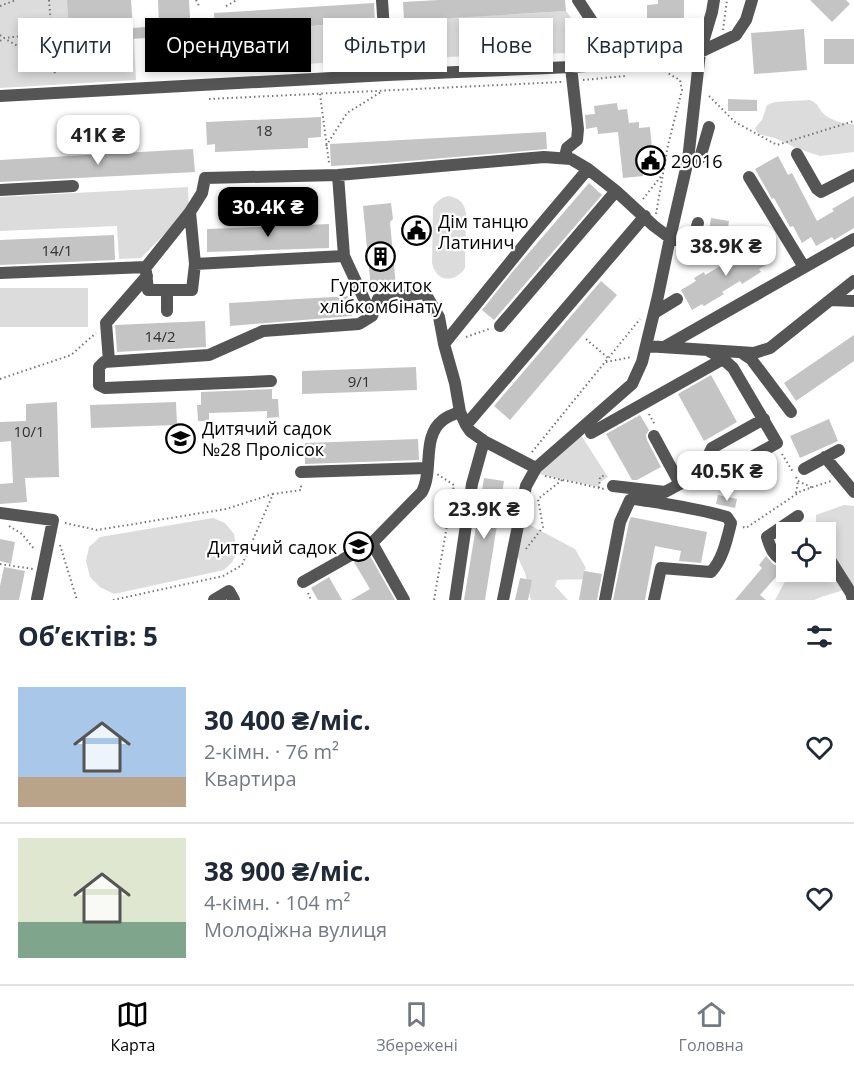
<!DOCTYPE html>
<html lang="uk">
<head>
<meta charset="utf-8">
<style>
  :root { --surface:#fff; --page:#f2f2f3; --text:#1f2937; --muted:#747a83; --line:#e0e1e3; --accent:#000 }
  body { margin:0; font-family:"Open Sans",sans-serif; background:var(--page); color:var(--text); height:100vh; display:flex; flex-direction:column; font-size:22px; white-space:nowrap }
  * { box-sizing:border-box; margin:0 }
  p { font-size:20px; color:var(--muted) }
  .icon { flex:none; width:33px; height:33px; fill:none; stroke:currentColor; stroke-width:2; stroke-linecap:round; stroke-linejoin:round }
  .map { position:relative; height:600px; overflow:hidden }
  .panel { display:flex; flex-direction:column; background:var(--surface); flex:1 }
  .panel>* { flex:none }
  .banner { position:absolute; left:18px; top:18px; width:819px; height:54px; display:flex; gap:12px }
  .tools { position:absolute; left:776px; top:522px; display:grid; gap:12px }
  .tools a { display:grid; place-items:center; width:60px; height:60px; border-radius:0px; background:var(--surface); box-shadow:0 3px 9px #0003; font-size:30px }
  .price { position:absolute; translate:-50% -51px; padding:0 14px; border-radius:12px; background:#fff; color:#222; font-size:20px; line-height:39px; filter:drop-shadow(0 2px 3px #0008) }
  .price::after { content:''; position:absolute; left:50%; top:36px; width:18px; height:14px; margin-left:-9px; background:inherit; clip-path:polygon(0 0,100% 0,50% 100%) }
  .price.current { background:var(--accent); color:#fff }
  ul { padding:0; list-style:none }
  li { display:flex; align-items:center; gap:18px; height:150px; padding:0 18px }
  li+li { border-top:2px solid var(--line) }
  li span { display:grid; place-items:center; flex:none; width:168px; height:120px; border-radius:0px; color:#555 }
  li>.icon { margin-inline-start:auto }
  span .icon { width:72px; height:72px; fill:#fffc; stroke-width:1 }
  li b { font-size:26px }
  h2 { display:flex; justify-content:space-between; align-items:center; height:72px; padding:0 18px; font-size:26px }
  .tag { padding:0 21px; border-radius:0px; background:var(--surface); box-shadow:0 3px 9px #0003; font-size:21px; line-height:54px }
  .tag.current { background:var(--accent); color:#fff }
  .menu { display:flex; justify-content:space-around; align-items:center; height:84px; border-top:2px solid var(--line); background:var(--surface); font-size:16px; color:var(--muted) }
  .menu a { display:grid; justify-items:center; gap:3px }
  .menu .current { color:var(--accent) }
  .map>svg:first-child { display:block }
  .green { fill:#dcdcdc }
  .building { fill:#c4c4c4 }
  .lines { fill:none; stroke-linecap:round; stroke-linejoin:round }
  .path { stroke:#777; stroke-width:2; stroke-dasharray:1.5 3; stroke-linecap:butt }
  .minor { stroke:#555; stroke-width:12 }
  .labels { text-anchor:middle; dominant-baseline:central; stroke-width:4.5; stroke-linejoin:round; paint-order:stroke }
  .number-label { font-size:15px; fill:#313131 }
  .poi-label { font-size:18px; fill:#000; stroke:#fff; text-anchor:start }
</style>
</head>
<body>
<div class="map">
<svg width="854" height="600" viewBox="0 0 854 600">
  <rect width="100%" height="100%" fill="#fff"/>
  <!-- green -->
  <path class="green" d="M0,0H67L134,39L136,80L0,88Z
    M566,11L596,52L386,59L208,70L215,32Z
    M809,100C820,103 818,110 826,116C833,121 845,124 854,124V152L820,156L796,148L775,138L758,134L755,128L762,120L767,105L775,102Z
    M188,187L189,209L141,258L119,259L117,226L0,231V197Z
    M448,196C459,198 464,202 466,213L465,268C454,284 436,282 432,263L433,207C437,201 441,198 448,196Z
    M0,288H88V327H0Z
    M579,432L608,477L600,482L599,487L534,473Z
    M844,505L854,506V587L821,597L814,600H775L788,576L795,572H825V548L827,546L825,543V532H818L816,530V515Z
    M213,518L225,523L234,534L237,552L232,562L224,570L114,594L100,587L90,577L86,561L89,547L100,537Z
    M526,523L575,549L586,568L584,571V579C575,580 567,579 557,580L555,586L568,600H531L525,573L516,553L517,528Z"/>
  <!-- building -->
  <path class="building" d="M67,0H131L133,28L159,26L158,0H189L191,34H194L195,48L172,60V64L148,65L146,38L70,43Z
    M439,0H565L566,11L404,21L403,2Z
    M658,0H684V22H666V27H637L638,38L614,40L611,36L610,22L647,19V5L658,4Z
    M810,0H846L850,4L832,22Z
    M374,3L375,22L215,32L214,13Z
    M804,29L807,70L754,74L751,33Z
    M824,39H854V64H824Z
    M728,99L757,100V111H728Z
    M617,103L618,110L627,109L629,123L639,122V128L650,127L652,149H646L647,167L642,168L643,176L623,178L618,132L598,134L597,127L586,129L585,115L595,114L594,106Z
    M321,117V137L308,138V148L215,152V144L207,145L206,122Z
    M546,132L547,149L386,163L331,166L330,144Z
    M193,149L195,172L0,182V160Z
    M778,156L788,175L792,173L817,221L834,211L832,209L854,196V228L834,240L832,237L816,246L811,237L802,243L793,226L790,227L774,198L772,199L755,169Z
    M589,183L602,195L494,320L482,310L514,270Z
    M391,203L393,219L390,222L396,287L371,289L363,206Z
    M711,218L729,221L724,252L706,249Z
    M329,224V248L207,252V229Z
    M114,235L115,260L0,265V240Z
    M762,245L772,262L759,269L761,272L742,284L740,281L722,292L724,294L704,306L702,304L692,310L681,290L696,281L694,278L704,272L705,275L755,246L756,248Z
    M601,281L617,295L510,420L494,406Z
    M351,296L352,316L230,326L229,303Z
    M205,321L206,347L117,352L115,325Z
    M854,335V361L796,401L784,383Z
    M416,367L417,390L302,394V371Z
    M711,375L737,422L704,441L678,394Z
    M272,389V399H278L279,417L267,418V411L209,413V421H198L197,405H201V392Z
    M57,402L59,477L25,478L27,502L0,504V484L13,483L11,441L0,442V422L26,421V404Z
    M176,402L177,425L91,428L90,405Z
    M640,415L649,430L646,435L647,440L661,467L637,480H632L606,434Z
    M829,419L838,441L800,458L790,436Z
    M418,439L419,460L305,464V443Z
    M484,478L504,481L485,600H464Z
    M718,495L737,499L735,508L716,504Z
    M631,517L707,532L701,563L679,561L681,551L655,546L645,600H613L629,522Z
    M0,539L15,542L11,564L0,561Z
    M369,554L395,600H351L370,589L354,562Z
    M766,556L773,564L783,569L760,595L766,600H735L762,568L759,565Z
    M4,567L25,571L19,600H0V586Z
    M584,571L602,574L597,600H579Z
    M329,577L342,600H318L311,588Z
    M520,578L532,580L528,600H515Z"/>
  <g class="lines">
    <!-- path -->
    <path class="path" d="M49,0L55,76
      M196,0L200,8
      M0,6L16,0
      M226,6L237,0
      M723,30L727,0
      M0,35L4,38L51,33
      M0,41L4,38L53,67
      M583,80L625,76
      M320,94L329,163
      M709,96L735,122L777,145L854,121
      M209,99L562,82
      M326,146L347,113L381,92
      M643,199L662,175
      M656,214L668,145L682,90L680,80L666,72
      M466,337L489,329
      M586,339L608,358
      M606,362L632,357
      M0,379L71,355L96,333
      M649,414L655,425
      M532,452L640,319
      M782,454L793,472
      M545,476L604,489
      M796,477L798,481L813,488
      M599,488L600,477L602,476H606
      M796,493L798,481
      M65,523L97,530L226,509L273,494
      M9,526L22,534L35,550
      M743,527L746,528L801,491L831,481
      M60,545L77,600
      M526,549L543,527L538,499L562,480
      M0,564L33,569
      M308,593L310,598V600
      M113,600L223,576L242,565L273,494L301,490V484
      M434,600L454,485L437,474"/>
    <!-- minor -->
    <path class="minor" d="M382,0L387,75
      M578,0L620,64
      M0,96L387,75L571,67L666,61L700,52L736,35L746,20L752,0
      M797,154L817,189L821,192L854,175
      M565,157L567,148L577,140L578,129L571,67
      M688,160H698L700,158L709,127
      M338,175L344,256L195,264L190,212L202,193L205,178L338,175L544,157L571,159L588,169L616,191L654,226L670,238L692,243L698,223
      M749,177L804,267
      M0,190L73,186
      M344,256L372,316
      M146,272L148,290H192L195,264
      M0,273L146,267L190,212
      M831,300L854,301
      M167,311V290
      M654,313L677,299
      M500,326L616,191
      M444,344L528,240L588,169
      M646,346L754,353L770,348L854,281
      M666,346L854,239
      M742,353L751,359L791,412
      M109,361L106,323L147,276
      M271,381L105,388L99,385V367L104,362L209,355L263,331L359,324L372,316L378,299L425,293L439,317L444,344L455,383L460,412L466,425L470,431L484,441L536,468
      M466,425L645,216
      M591,433L723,359
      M654,436L680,484
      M825,457L854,492
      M713,466L710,452L712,448L764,419
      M804,469L839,450
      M301,472L427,468
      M613,486L665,492L713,466L725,467L739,464L777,443L733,368L722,358L707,350
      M0,513L53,520L37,599
      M372,543L422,492C434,470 421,437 443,420C448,416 454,414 460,412
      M825,552L851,593L853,600
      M786,560C774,559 770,547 767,537L798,516
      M303,582L372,543L404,600
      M214,600L229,591L234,600
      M455,600L472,484L484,441
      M503,600L526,486L536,468L632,384L642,362L658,296L670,238L688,160L700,52L712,12L714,0
      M605,600L620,522L630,500L635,499C666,504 697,508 727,517L731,523C727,539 723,559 711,572L661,568L654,600"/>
  </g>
  <!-- icons -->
  <defs>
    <symbol id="civic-ring" viewBox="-11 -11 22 22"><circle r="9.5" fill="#fff" stroke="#000" stroke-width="1.5"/><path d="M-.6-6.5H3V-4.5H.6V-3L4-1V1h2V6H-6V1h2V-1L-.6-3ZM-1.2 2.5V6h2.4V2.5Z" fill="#000"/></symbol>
    <symbol id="building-ring" viewBox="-11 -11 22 22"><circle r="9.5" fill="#fff" stroke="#000" stroke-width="1.5"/><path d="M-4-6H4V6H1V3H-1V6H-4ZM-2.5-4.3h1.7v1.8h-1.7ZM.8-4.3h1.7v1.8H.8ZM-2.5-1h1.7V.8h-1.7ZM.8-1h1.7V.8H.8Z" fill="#000"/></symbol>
    <symbol id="school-ring" viewBox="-11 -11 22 22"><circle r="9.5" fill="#fff" stroke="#000" stroke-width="1.5"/><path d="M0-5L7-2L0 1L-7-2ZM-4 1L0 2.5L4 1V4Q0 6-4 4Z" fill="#000"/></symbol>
  </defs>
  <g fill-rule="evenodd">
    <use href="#civic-ring" x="634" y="144" width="33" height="33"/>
    <use href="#civic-ring" x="400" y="214" width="33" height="33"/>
    <use href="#building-ring" x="364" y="240" width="33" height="33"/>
    <use href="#school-ring" x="164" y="422" width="33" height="33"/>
    <use href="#school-ring" x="342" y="530" width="33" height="33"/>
  </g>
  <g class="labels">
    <!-- number labels -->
    <g class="number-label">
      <text x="264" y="130">18</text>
      <text x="57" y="250">14/1</text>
      <text x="160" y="336">14/2</text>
      <text x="359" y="381">9/1</text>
      <text x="29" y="431">10/1</text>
    </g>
    <!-- poi labels -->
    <g class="poi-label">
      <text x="671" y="161">29016</text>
      <text x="438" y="221">Дім танцю<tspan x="438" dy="21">Латинич</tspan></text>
      <text x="381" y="285" text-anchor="middle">Гуртожиток<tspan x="381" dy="21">хлібкомбінату</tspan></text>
      <text x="202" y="428">Дитячий садок<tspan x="202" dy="21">№28 Пролісок</tspan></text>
      <text x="337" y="547" text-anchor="end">Дитячий садок</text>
    </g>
  </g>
</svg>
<div class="tools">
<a><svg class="icon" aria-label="locate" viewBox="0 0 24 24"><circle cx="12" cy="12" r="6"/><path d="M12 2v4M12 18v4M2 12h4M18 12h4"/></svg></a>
</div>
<b class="price" style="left:98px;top:166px">41K ₴</b>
<b class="price current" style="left:268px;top:238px">30.4K ₴</b>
<b class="price" style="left:726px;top:277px">38.9K ₴</b>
<b class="price" style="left:727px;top:502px">40.5K ₴</b>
<b class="price" style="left:484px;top:540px">23.9K ₴</b>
<div class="banner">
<a class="tag">Купити</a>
<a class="tag current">Орендувати</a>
<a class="tag">Фільтри</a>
<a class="tag">Нове</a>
<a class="tag">Квартира</a>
</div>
</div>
<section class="panel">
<h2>Об’єктів: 5<svg class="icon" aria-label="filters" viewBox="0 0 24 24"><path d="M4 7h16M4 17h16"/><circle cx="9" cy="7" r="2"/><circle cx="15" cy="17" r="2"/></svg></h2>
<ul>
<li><span style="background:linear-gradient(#a9c7e8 75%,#b9a48a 0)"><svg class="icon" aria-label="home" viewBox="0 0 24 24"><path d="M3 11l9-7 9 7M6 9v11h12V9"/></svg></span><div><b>30 400 ₴/міс.</b><p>2-кімн. · 76 m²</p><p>Квартира</p></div><svg class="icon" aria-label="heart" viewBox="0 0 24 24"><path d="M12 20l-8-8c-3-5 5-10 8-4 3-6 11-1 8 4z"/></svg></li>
<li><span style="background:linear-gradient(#dfe7d0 70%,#7fa58c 0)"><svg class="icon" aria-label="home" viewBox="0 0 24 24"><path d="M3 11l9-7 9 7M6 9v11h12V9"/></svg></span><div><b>38 900 ₴/міс.</b><p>4-кімн. · 104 m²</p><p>Молодіжна вулиця</p></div><svg class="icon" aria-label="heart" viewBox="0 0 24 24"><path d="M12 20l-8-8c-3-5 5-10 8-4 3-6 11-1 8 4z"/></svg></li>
</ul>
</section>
<nav class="menu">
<a class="current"><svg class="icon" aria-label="map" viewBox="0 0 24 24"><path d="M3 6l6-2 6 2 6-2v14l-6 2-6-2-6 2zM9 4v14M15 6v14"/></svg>Карта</a>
<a><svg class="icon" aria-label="saved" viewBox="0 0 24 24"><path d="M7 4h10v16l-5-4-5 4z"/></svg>Збережені</a>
<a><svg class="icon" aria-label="home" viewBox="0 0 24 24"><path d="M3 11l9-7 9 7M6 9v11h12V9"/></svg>Головна</a>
</nav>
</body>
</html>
